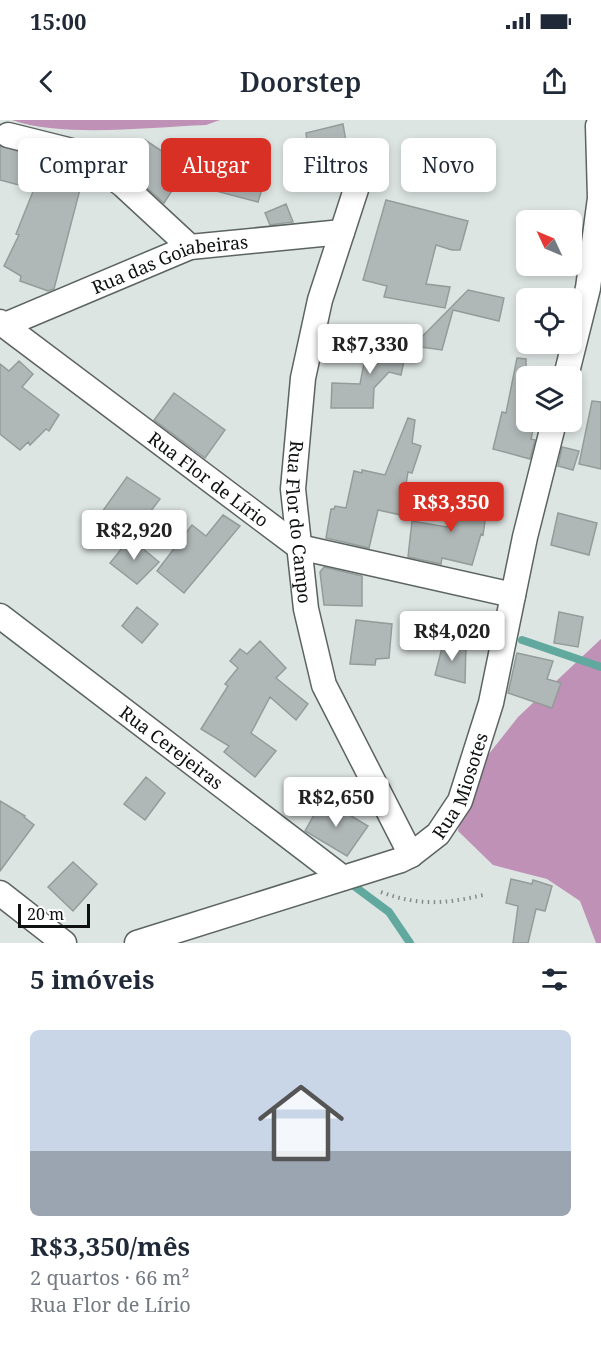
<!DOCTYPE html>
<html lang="pt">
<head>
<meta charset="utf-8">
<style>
  :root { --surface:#fff; --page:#f2f2f3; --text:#1f2937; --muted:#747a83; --line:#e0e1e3; --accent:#d93025 }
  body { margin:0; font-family:"Noto Serif",serif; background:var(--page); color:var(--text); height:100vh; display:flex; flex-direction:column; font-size:22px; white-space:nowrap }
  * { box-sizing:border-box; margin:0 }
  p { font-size:20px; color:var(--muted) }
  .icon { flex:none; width:33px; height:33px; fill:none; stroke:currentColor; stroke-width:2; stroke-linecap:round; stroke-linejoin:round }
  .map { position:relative; height:823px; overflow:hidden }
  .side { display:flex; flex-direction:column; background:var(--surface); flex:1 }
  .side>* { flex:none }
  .guide { position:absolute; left:18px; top:18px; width:566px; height:54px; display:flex; gap:12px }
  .needle { width:39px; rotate:314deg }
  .buttons { position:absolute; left:516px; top:90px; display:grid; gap:12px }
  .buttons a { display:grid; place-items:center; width:66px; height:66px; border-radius:9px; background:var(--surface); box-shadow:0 3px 9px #0003; font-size:30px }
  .scale { position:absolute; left:18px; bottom:15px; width:72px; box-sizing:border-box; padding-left:6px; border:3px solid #0e1110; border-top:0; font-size:16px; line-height:21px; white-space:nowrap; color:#0e1110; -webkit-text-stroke:4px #fff; paint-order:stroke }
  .price { position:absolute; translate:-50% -51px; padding:0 14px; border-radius:6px; background:#fff; color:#222; font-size:20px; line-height:39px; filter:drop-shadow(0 2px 3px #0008) }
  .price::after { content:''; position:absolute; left:50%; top:36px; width:18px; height:14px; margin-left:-9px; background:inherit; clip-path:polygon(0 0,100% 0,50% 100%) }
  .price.selected { background:var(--accent); color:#fff }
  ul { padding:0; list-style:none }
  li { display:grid; align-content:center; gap:12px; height:318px; padding:0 30px }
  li+li { border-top:2px solid var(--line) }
  li span { display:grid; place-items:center; height:186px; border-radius:9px; color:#555 }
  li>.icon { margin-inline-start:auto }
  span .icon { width:108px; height:108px; fill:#fffc; stroke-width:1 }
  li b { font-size:26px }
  h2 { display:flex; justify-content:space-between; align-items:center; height:72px; padding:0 30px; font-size:26px }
  .tag { padding:0 21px; border-radius:9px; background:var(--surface); box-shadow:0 3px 9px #0003; font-size:21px; line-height:54px }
  .tag.selected { background:var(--accent); color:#fff }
  .status { display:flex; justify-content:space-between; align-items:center; height:42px; padding:0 30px; background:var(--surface); direction:ltr }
  .status svg { height:16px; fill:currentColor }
  header { display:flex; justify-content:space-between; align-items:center; height:78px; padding:0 30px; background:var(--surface); font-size:27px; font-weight:600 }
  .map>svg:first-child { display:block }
  .forest { fill:#bf91b6 }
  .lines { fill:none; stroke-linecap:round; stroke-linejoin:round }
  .stream { stroke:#61a99e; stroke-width:8 }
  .building { fill:#b0b8b7; stroke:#949c9a; stroke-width:1.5 }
  .minor-casing { stroke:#5c6462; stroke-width:27 }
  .path { stroke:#848a88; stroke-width:4; stroke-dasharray:1.5 4.5; stroke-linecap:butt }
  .minor { stroke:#fff; stroke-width:24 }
  .labels { text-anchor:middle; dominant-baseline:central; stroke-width:4.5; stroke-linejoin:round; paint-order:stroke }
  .street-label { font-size:18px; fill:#0e1110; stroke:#fff }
</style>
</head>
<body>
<div class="status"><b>15:00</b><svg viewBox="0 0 49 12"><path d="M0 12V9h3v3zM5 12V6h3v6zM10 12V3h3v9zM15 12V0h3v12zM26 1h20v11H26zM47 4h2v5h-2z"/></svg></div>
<header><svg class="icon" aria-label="back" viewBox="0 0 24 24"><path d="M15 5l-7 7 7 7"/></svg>Doorstep<svg class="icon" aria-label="share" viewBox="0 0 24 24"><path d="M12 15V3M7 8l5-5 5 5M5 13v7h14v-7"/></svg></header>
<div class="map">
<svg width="601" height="823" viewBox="0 0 601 823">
  <rect width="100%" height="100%" fill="#dde5e3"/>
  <!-- forest -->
  <path class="forest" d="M12,0H220L206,5C150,7 64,18 12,0Z
    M601,519V823H596L580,781L547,759L493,745L458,711L473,654L518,597Z"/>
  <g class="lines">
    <!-- stream -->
    <path class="stream" d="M522,520L601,547
      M350,763L389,792L410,823"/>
  </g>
  <!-- building -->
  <path class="building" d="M343,4L350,46L344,60L314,69L306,13Z
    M145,20L210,63L221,25L250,34L245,49L266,56L258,82L178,61L164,83L126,49Z
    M0,26L50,40L78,49L84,54L54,169L48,171L20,161L21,156L4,146L19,115L16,114L34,69L0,60Z
    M386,80L468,101L460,130H452L436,125L426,164L450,167L445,188L384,177L387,166L363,160Z
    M286,84L293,102L270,105L265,93Z
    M468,170L504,178L499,201L453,190L442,230L413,226Z
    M369,218L407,227L401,255L389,252L374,268L373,288H331L332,263L360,264Z
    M517,238L526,239V302H535L531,319L535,320L530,339L493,329L502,292L506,293Z
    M19,241L33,254L22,267L59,295L49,311L46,309L30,325L28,322L20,330L0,314V244L9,251Z
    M174,273L225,310L205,338L154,300Z
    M592,281L601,282V349L579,344Z
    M408,298L415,300L412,323L421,326L412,353L408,352L401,395L378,390L369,428L326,418L331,389H334L335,386L346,388L354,351L362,353V350L385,355Z
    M562,327L579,331L573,350L558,346Z
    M127,357L160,379L133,414L102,392Z
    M456,372L488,380L483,415L481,414L472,445L442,438L441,444L408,437L412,401L447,407Z
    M558,393L597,403L589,435L551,425Z
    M223,395L240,406L184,473L157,451L192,405L206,416Z
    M130,418L159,442L137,464L110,443Z
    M324,447L362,456V486L324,485L320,452Z
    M137,487L158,504L142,523L122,506Z
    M559,492L583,497L578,527L554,523Z
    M356,500L392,504L389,538L376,539L375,545L350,544Z
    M444,520L466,524L465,563L435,555Z
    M260,521L286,548L276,558L308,584L296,600L270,577L251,613L276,631L255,657L224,632L229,626L201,609L228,566L225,564L238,548L230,541L240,529L247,534Z
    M517,533L553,541L547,559L561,563L552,588L508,573Z
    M146,657L165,673L145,700L124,684Z
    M323,679L368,706L347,736L305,711Z
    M0,681L25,696L24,697L34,705L0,751Z
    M73,742L97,764L73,791L48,767Z
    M511,759L532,764L533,760L552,766L545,791L536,789L528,823H513L518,786L506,783Z"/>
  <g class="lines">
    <defs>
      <g id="minor">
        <path d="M8,15L80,33L123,65L190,127"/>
        <path id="s1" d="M361,54L320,180L303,258L293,369L306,489L324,565L411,735"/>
        <path id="s2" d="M0,202L299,427L513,475"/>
        <path id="s3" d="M5,205L190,127L342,112"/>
        <path d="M566,256L588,168L600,78L598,6"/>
        <path id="s4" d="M0,496L343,758"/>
        <path d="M0,773L64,823"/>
        <path id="s5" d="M137,823L401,740L411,735L438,714L460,681L491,583L525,417L554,302"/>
      </g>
    </defs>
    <!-- minor casing -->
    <use href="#minor" class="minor-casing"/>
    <!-- path -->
    <path class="path" d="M381,772C418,786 445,784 483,775"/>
    <!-- minor -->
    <use href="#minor" class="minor"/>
  </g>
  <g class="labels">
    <!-- street labels -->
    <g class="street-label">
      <text stroke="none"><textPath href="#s3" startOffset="177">Rua das Goiabeiras</textPath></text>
      <text stroke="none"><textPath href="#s2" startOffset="261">Rua Flor de Lírio</textPath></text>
      <text stroke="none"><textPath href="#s1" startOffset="357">Rua Flor do Campo</textPath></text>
      <text stroke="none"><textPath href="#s4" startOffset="216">Rua Cerejeiras</textPath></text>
      <text stroke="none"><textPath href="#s5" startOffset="376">Rua Miosotes</textPath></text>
    </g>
  </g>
</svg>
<div class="buttons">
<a><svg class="needle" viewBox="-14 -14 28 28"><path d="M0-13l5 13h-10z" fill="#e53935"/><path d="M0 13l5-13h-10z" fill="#747a83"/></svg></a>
<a><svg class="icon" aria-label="locate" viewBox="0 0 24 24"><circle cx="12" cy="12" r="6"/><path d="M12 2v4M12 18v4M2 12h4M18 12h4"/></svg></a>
<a><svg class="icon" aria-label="layers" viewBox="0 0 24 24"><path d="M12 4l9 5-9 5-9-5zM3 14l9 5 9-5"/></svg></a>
</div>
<div class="scale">20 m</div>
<b class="price" style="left:370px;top:255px">R$7,330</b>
<b class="price selected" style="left:451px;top:413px">R$3,350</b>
<b class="price" style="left:134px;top:441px">R$2,920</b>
<b class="price" style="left:452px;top:542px">R$4,020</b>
<b class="price" style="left:336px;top:708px">R$2,650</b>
<div class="guide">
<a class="tag">Comprar</a>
<a class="tag selected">Alugar</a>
<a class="tag">Filtros</a>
<a class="tag">Novo</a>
</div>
</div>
<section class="side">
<h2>5 imóveis<svg class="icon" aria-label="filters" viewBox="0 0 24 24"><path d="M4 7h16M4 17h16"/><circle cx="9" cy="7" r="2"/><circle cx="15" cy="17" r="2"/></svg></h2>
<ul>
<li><span style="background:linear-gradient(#c9d6e8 65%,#9aa5b1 0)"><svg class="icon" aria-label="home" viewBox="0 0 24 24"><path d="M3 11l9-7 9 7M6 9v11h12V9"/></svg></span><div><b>R$3,350/mês</b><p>2 quartos · 66 m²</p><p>Rua Flor de Lírio</p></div></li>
</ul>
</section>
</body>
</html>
